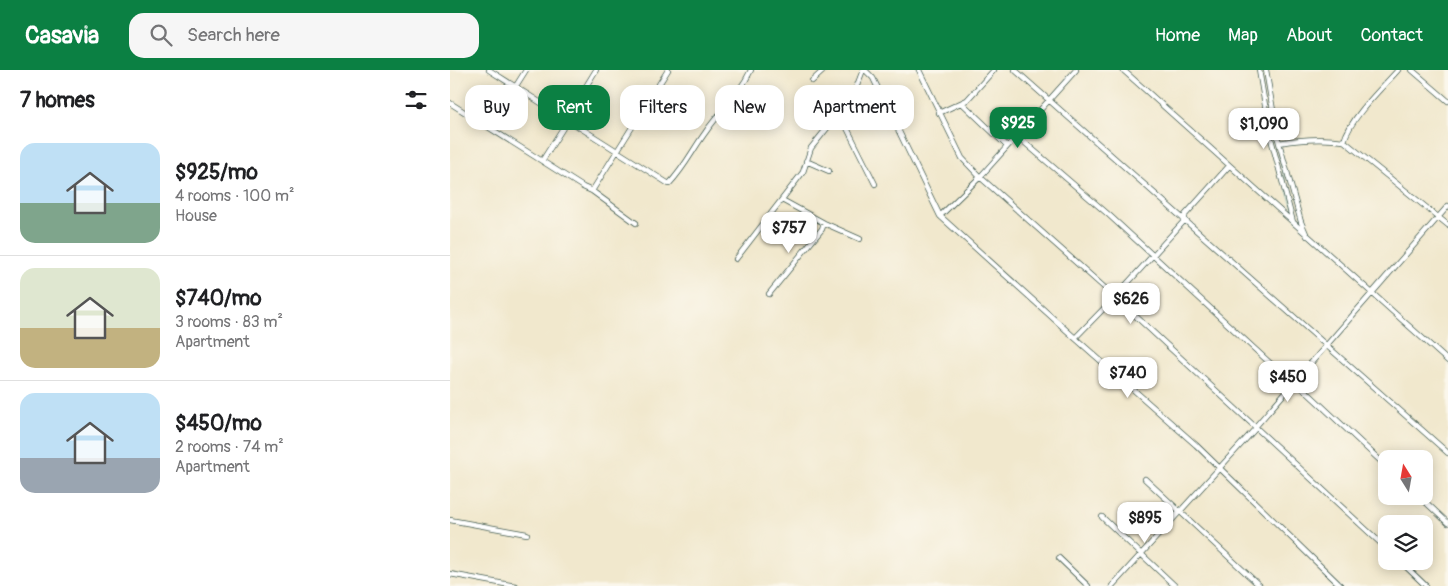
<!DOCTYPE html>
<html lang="en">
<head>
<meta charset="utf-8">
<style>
  :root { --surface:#fff; --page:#f6f6f6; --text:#202124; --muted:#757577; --line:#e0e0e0; --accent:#0b8043 }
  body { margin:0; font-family:Pangolin,sans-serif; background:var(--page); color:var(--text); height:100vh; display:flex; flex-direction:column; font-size:19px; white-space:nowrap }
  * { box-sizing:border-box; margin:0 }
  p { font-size:16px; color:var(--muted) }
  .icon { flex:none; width:28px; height:28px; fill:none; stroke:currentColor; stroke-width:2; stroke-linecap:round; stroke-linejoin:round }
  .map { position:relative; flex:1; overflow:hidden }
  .details { display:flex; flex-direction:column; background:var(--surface); width:450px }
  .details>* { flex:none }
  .banner { position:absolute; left:15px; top:15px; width:475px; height:45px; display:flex; gap:10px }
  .needle { width:32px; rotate:349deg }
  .buttons { position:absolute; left:928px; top:380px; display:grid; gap:10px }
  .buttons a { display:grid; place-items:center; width:55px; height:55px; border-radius:10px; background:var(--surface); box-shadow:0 2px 12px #0003; font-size:25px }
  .price { position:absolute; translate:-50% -42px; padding:0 11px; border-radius:10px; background:#fff; color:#222; font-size:16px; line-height:32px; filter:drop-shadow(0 1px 2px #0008) }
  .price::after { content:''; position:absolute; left:50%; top:30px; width:15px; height:11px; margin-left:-8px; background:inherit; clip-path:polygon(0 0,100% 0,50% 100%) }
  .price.active { background:var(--accent); color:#fff }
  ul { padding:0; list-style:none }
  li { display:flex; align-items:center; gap:15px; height:125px; padding:0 20px }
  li+li { border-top:1px solid var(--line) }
  li span { display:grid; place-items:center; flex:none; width:140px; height:100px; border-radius:15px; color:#555 }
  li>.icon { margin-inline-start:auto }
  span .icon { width:60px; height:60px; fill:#fffc; stroke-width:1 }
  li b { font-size:21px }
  h2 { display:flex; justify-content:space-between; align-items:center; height:60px; padding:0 20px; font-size:21px }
  .chip { padding:0 18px; border-radius:15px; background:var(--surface); box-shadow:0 2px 12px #0003; font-size:18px; line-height:45px }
  .chip.active { background:var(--accent); color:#fff }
  header { display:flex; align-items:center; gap:30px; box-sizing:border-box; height:70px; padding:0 25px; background:var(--accent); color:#fff }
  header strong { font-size:24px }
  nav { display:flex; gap:28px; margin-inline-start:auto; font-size:18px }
  .search { width:350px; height:45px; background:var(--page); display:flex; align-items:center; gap:12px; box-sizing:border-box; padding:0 18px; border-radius:15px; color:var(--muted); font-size:19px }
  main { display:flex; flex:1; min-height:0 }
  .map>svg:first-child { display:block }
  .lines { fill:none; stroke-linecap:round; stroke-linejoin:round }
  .stream { stroke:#43b0c0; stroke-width:1 }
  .minor-casing { stroke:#3e574b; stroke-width:6 }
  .minor { stroke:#fff; stroke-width:4.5 }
</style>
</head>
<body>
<header>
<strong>Casavia</strong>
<div class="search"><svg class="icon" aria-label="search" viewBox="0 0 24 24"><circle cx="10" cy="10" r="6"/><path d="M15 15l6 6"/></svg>Search here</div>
<nav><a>Home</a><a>Map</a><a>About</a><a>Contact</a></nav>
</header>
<main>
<section class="details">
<h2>7 homes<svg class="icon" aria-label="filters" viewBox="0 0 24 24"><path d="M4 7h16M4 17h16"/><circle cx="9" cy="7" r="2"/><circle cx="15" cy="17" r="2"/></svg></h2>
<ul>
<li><span style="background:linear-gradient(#bfe0f5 60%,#7fa58c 0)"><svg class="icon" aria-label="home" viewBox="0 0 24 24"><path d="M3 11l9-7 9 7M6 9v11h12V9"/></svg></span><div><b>$925/mo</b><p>4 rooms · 100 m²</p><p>House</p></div></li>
<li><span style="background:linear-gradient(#dfe7d0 60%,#c2b280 0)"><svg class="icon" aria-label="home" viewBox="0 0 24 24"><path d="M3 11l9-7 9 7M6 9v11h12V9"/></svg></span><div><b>$740/mo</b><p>3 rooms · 83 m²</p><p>Apartment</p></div></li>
<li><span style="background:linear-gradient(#bfe0f5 65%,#9aa5b1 0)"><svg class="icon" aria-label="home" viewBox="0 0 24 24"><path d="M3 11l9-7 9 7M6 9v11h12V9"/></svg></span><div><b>$450/mo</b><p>2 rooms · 74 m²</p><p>Apartment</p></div></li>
</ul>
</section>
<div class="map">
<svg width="998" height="516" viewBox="0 0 998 516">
  <rect width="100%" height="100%" fill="#fbf7ec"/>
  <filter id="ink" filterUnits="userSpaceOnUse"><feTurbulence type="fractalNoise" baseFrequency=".02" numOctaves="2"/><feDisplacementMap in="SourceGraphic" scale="10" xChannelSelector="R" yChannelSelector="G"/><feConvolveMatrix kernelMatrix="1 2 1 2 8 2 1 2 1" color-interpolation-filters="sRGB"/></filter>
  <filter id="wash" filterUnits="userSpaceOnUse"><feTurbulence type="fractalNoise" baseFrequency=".0096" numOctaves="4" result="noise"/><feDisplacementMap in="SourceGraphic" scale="20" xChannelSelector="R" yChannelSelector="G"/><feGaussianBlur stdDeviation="1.12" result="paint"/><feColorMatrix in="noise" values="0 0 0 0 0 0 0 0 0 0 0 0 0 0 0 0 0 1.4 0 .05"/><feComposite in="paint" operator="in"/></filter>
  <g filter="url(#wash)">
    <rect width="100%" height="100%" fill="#f1e8cd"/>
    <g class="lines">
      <!-- stream -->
      <path class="stream" d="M829,79L835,112
        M837,119L848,150"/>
    </g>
  </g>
  <g filter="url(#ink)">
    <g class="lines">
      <defs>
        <path id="minor" d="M39,0L219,114C235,97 242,81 255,63C270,41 290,24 301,0
          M415,0L423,8L490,146
          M469,0L512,88L530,107L665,227L936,478
          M565,0L998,383
          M626,0L530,107L490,146L625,268L746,375L891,516
          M673,0L998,291
          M809,0L820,65L843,152
          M816,0L828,69L851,152L857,166
          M962,0L998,31
          M362,11L374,0
          M0,33L92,91
          M512,33L557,76
          M389,42L425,114
          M489,43L517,30L544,0
          M116,49L146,0
          M118,50L92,91L133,117L142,121L186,153
          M40,57L76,0
          M567,66L659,145L821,294L844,310L936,396
          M894,71C901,47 931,19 948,0
          M829,73C852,69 872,68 894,71L998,155
          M356,91L379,101
          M142,121L218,0
          M332,130L374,153L410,169
          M286,189L353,102L361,78L403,26L413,0
          M319,224L372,159L374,153
          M625,268L665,227L735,150V145L779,96
          M695,409L810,516
          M969,426L998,453
          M652,447L725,516
          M0,450L77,464
          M609,488L638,516
          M950,491L976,516
          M0,504L66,516
          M662,516L805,359L806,356L998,136"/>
      </defs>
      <!-- minor casing -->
      <use href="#minor" class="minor-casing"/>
      <!-- minor -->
      <use href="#minor" class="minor"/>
    </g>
  </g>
</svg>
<div class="buttons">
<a><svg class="needle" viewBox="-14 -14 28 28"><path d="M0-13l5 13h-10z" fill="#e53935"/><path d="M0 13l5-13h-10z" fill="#757577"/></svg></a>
<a><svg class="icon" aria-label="layers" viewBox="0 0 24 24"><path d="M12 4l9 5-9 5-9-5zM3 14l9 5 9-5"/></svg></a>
</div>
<b class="price active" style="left:568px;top:79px">$925</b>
<b class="price" style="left:814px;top:80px">$1,090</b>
<b class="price" style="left:339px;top:184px">$757</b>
<b class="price" style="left:681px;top:255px">$626</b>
<b class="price" style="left:678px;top:329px">$740</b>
<b class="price" style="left:838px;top:333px">$450</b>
<b class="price" style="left:695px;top:474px">$895</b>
<div class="banner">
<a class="chip">Buy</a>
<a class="chip active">Rent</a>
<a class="chip">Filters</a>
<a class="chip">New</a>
<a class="chip">Apartment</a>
</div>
</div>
</main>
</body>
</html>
